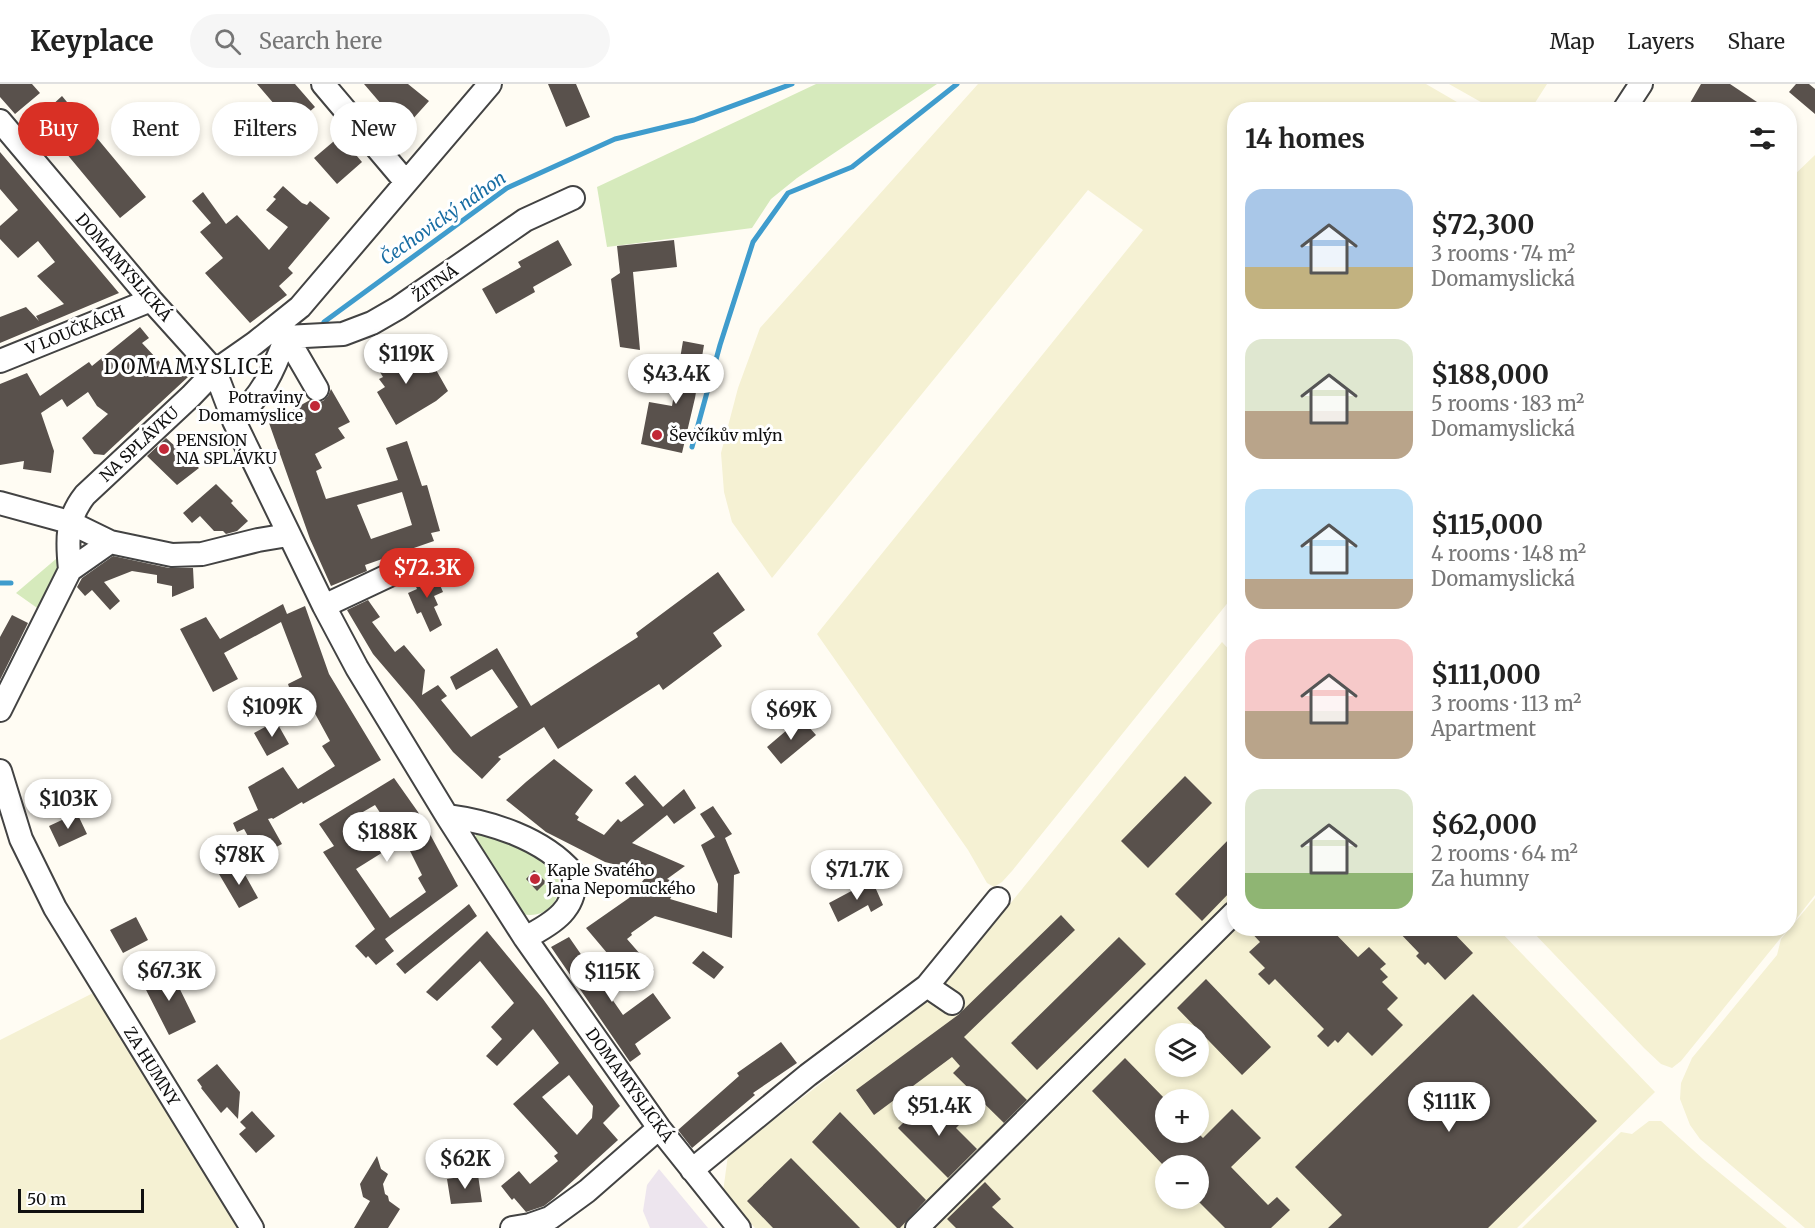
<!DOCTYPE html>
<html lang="en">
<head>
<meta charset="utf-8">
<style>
  :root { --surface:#fff; --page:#f6f6f6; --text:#222; --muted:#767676; --line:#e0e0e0; --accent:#d93025 }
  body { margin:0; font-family:Merriweather,serif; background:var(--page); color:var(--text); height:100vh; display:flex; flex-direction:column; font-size:22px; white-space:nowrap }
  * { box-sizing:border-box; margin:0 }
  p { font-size:20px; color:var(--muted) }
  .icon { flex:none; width:33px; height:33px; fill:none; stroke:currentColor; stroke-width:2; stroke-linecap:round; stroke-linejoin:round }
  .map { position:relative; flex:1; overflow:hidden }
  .details { position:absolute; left:1227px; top:18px; width:570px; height:834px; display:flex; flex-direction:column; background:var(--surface); border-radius:24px; box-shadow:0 3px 9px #0003 }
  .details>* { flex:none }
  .guide { position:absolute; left:18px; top:18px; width:570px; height:54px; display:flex; gap:12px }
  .fabs { position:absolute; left:1155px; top:939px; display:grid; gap:12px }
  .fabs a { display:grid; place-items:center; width:54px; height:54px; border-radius:50%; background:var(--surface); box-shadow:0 3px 9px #0003; font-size:30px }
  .scale { position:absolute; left:18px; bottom:15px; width:126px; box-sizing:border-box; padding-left:6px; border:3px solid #101010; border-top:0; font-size:16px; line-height:21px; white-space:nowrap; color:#101010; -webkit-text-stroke:4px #fff; paint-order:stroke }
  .price { position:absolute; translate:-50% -51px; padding:0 14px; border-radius:21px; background:#fff; color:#222; font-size:20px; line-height:39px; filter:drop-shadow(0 2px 3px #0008) }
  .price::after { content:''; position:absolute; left:50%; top:36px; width:18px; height:14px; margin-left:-9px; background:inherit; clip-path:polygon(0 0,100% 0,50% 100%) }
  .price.current { background:var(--accent); color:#fff }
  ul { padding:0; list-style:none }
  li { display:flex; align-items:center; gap:18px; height:150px; padding:0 18px }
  li span { display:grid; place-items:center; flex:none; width:168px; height:120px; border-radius:18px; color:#555 }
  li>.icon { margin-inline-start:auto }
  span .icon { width:72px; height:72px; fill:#fffc; stroke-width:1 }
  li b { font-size:26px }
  h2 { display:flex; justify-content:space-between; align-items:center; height:72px; padding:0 18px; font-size:26px }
  .chip { padding:0 21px; border-radius:27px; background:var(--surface); box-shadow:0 3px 9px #0003; font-size:21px; line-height:54px }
  .chip.current { background:var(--accent); color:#fff }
  header { display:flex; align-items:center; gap:36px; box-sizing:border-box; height:84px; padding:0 30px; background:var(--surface); border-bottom:2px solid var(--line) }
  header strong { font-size:28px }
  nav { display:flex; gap:33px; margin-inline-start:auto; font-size:21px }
  .search { width:420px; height:54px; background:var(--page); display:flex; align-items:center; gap:15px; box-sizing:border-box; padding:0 21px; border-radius:33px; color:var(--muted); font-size:22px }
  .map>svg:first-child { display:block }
  .industrial { fill:#ede5ee }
  .farmland { fill:#f5f1d3; fill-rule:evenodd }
  .green { fill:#d6eabc }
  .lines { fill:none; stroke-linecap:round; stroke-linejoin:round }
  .stream { stroke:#3f9ccd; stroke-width:5 }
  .building { fill:#59514c; fill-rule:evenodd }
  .minor-casing { stroke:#434343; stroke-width:26 }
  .minor { stroke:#fff; stroke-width:22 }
  .poi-dot { fill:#c12837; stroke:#fff; stroke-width:2 }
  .labels { text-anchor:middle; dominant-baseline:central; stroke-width:6; stroke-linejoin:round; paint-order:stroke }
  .street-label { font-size:16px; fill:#101010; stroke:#fff }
  .poi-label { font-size:16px; fill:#101010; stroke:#fff; text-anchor:start }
  .water-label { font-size:18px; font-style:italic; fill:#186da3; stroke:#fff }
  .quarter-label { font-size:20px; letter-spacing:1.5px; fill:#101010; stroke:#fff }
</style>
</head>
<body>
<header>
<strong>Keyplace</strong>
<div class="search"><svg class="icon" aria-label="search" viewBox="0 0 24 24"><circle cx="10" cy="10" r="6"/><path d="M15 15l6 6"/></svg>Search here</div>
<nav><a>Map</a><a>Layers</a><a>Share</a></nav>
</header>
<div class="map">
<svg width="1815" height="1144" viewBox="0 0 1815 1144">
  <rect width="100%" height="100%" fill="#fffcf3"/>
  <!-- industrial -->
  <path class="industrial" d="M659,1085L708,1144H650L643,1127L647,1101Z"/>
  <!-- farmland -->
  <path class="farmland" d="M978,0H1426L1469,25L1234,26V511L1012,787L1002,798L994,803L987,799L968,766L817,550L1143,146L1088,106L772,494L732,438L724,408L721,369L738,304L760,244Z
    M1449,0H1547L1531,25L1495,26Z
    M1815,71V811L1790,843V95Z
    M1222,558L1234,571V844L1498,845L1655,1008L1517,1144H755L723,1108L728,1071L937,910ZM1166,950H1198V982H1166ZM1166,1016H1198V1048H1166ZM1166,1082H1198V1114H1166Z
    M1815,814V1144H1805L1700,1055L1690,1041L1680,1015L1681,999L1692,974L1777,871L1781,855Z
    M1530,845H1788L1681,977L1672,984L1661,980L1644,964Z
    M101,905L245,1144H0V956Z
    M1649,1037H1661L1703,1075L1787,1144H1522L1621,1048L1632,1050Z"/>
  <!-- green -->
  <path class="green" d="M816,0H937L797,94L771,115L752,144L607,163L597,103Z
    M63,469L61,481L40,526L16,509Z
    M480,748L525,761L557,788C564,812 550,836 522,830L474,757L476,751Z"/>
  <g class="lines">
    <!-- stream -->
    <path class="stream" d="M324,238L507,104L615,55L694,36L792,0
      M692,363L720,261L753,158L788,109L852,83L957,0
      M0,499H11"/>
  </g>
  <!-- building -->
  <path class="building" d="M0,0H32L40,9L15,30L0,13Z
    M257,0H295L315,23L293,42Z
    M364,0H408L429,17L411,37L408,34L404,38L382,21Z
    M548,0H576L590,33L566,43Z
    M1701,0H1730L1769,26H1686Z
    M1796,0H1809L1815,5V30L1789,8Z
    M62,12L146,113L120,134L61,63L74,52L50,23Z
    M340,52L362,78L337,100L314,74Z
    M0,68L119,209L0,259V233L26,223L39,237L36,232L64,220L37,192L55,178L38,157L18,174L0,155V142L18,126L0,105Z
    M283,102L302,119L307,121L310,117L330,134L288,184L293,189L279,202L287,211L250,239L205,189L223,174L200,148L211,139L192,117L203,108L226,140L237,131L269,166L288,143L266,126L276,115L273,113Z
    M558,156L572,181L533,203L535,208L496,230L482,205L521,183L518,178Z
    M674,156L677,183L633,188L640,266L620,263L611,195L620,189L617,162Z
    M140,243L149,254L142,259L171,290L177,284L188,293L104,371L94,370L82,354L108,330L97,322L88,308L67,323L62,315L41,329L54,367L51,389L23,385L24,377L0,381V300L27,289L40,312L89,278L92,282Z
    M385,257L405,292L431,277L448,307L436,317L396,341L377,308L385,303L379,295L383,293L367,267Z
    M683,257L704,261L695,314L682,369L641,360L649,318L672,322Z
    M331,305L350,338L338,344L345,354L315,370L322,384L316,387L326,415L398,396L386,364L407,357L422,402L427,401L440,447L431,449L434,457L365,481L367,487L331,502L310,455L269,339L310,316L316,318L323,317L328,312ZM402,408L412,441L371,455L357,421Z
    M166,354L199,384L177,401L147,372Z
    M216,400L233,417L231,419L248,437L237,447L226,450L223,447H214L200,432L192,439L183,429Z
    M113,472L169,484H193L194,504L172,513V502L157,499V491L132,487L104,498L120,517L110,526L92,506L85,512L77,503L82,494Z
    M434,487L443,508L434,512L438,521L434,523L442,541L430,548L421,528L417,530L408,509L417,505L413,496Z
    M718,488L745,526L713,549L722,562L663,606L659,600L558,665L544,643L498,673L501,675L482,695L453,668L414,618L373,570L347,526L368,516L380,533L372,538L395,568L404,561L425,586L422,611L438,601L447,612L441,616L471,653L518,623L492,585L456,606L450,593L497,564L531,622L638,553L636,549Z
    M283,520L287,530L305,522L329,590L381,676L303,720L302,718L273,735L272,734L268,735L282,760L259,772L244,745L237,748L233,739L258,726L248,703L283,683L298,705L335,682L322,662L330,657L306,613L291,620L285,609L290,606L288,600L302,593L281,538L224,569L238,595L213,608L180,545L206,533L220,555Z
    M12,531L28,539L0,596V553Z
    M801,634L816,651L781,680L767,663Z
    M276,637L289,660L267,672L254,649Z
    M554,675L593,706L575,730L579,733L577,736L604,751L618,735L621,738L644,721L625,699L635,691L663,723L684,705L696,724L674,740L667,731L632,759L685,782L667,795L675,798L668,807L673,810L670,815L717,829L718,800L701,761L715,753L700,730L713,722L732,750L725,754L740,789L734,791L732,854L655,832L631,849L632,851L627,855L654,886L643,896L626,875L618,882L586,844L629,814L649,789L605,778L546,748L506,716L526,698Z
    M1185,692L1212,719L1148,784L1121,757Z
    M394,694L418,728L458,802L385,855L394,867L376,881L368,872L366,874L355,862L375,845L323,768L334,762L319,740ZM375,721L390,744L364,760L349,736ZM404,755L422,791L418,794L426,808L390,834L356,785Z
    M77,729L87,750L59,763L49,742Z
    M1234,750V804L1202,837L1175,810Z
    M239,780L258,814L239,824L219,790Z
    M534,786L546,798L537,807L526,795Z
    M872,796L883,821L871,828L868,821L838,838L829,819Z
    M469,820L477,832L405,890L396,880Z
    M1061,831L1075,846L964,953L1027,1016L1004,1039L953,989L960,982L952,973L874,1031L856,1006L958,931Z
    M136,833L148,856L123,869L110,846Z
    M1247,844H1330L1358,873L1369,863L1386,880L1380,885L1388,893L1382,898L1398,914L1387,925L1403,941L1372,972L1348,948L1338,959L1335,956L1328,963L1317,952L1324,945L1275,895L1269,901L1258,890L1265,884L1249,868L1260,858Z
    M1395,844H1449L1473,869L1445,896L1428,878L1425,881L1416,872L1419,869Z
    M487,847L543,915L620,1022L603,1039L618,1056L554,1114L544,1122L526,1128L514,1114L512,1116L501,1102L519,1087L530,1100L558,1077L554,1072L558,1069L513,1020L559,979L533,945L497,982L486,972L502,955L491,943L514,919L480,877L437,917L426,908ZM569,991L593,1022L592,1034L577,1051L542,1013Z
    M569,853L623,931L653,909L671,934L635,960L641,970L630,978L551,863Z
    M1119,853L1146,880L1037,986L1011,959Z
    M703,867L724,883L714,895L692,879Z
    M170,885L196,938L169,951L142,898Z
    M1206,895L1271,963L1242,991L1177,924Z
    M1473,910L1597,1037L1488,1144H1328L1342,1131L1295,1083Z
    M781,958L797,979L753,1009L755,1011L692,1064L678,1046L739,992L737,989Z
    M1125,974L1166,1016V1048H1197L1203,1054L1232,1025L1261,1054L1231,1083L1268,1121L1277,1113L1290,1126L1271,1144H1225L1198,1117V1082H1164L1092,1007Z
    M217,980L240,1008L238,1035L227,1023L221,1029L201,1004L202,1003L197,996Z
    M927,1015L939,1027L947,1019L964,1036L956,1044L977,1065L948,1094L898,1044Z
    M252,1027L275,1052L256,1069L239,1050L246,1044L240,1038Z
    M840,1028L926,1116L900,1144H897L812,1058Z
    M377,1072L381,1085L388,1090L383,1100L385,1110L388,1112L389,1117L400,1125L388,1144H354L370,1117L363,1113L360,1100Z
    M791,1074L860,1144H773L747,1117Z
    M473,1091H478L482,1118L451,1120L447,1095Z
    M985,1098L1001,1115L992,1123L1014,1144H956L947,1135Z"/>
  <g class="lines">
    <defs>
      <path id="minor" d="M323,0L405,97
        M1624,26L1641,0
        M0,37L151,216L215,287L234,337L324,522L357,584L447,732L525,854L659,1044L739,1144
        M281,243L317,305
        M286,253L343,250L372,239L398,224L525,136L573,114
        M0,277L151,216
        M234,337C263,310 273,288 286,253
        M0,419L69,438L110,458L172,471L202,470L258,456L288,451
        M70,486C67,456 66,435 85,411L191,312L215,287L255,259L300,223L490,0
        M324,522L394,489
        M0,626L70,486L110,458
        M0,687L21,755L55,824L252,1144
        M447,732C491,738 543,754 573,789C580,824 552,840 525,854
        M927,902L952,919
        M692,1086L808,991L927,902L998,815
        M512,1144L530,1141L550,1134L587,1107L659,1044
        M917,1144L1234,829"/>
    </defs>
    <!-- minor casing -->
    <use href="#minor" class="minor-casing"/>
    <!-- minor -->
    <use href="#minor" class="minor"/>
  </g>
  <!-- markers -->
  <g class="poi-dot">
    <circle cx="315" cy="322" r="6"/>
    <circle cx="657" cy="351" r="6"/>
    <circle cx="164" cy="365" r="6"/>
    <circle cx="535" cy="795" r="6"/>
  </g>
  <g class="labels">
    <!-- street labels -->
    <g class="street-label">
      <text transform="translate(124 183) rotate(49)">DOMAMYSLICKÁ</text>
      <text transform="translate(435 199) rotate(-35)">ŽITNÁ</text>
      <text transform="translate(75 246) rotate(-22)">V LOUČKÁCH</text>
      <text transform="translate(139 360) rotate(-43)">NA SPLÁVKU</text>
      <text transform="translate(152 982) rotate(58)">ZA HUMNY</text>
      <text transform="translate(630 1001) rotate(54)">DOMAMYSLICKÁ</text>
    </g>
    <!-- poi labels -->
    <g class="poi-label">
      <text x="303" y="313" text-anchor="end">Potraviny<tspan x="303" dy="18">Domamyslice</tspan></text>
      <text x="669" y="351">Ševčíkův mlýn</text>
      <text x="176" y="356">PENSION<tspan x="176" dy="18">NA SPLÁVKU</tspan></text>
      <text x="547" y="786">Kaple Svatého<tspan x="547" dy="18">Jana Nepomuckého</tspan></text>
    </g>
    <!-- water labels -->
    <g class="water-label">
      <text transform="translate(443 134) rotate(-35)">Čechovický náhon</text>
    </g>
    <!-- quarter labels -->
    <g class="quarter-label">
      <text x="189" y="282">DOMAMYSLICE</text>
    </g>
  </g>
</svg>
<div class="fabs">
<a><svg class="icon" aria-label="layers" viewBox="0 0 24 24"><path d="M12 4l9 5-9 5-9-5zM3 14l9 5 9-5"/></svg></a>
<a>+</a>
<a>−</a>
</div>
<div class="scale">50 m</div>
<b class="price" style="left:406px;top:301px">$119K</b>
<b class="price" style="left:676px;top:321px">$43.4K</b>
<b class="price current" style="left:427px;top:515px">$72.3K</b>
<b class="price" style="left:272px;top:654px">$109K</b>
<b class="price" style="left:791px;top:657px">$69K</b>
<b class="price" style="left:68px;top:746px">$103K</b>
<b class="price" style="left:387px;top:779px">$188K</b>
<b class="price" style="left:239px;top:802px">$78K</b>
<b class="price" style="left:857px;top:817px">$71.7K</b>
<b class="price" style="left:169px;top:918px">$67.3K</b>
<b class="price" style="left:612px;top:919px">$115K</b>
<b class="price" style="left:1449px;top:1049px">$111K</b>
<b class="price" style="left:939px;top:1053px">$51.4K</b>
<b class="price" style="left:465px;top:1106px">$62K</b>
<div class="guide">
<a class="chip current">Buy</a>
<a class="chip">Rent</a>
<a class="chip">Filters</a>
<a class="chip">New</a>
</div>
<section class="details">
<h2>14 homes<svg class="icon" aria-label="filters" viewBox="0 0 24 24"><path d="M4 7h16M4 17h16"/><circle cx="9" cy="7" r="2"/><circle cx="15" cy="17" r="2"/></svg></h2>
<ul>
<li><span style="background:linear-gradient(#a9c7e8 65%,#c2b280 0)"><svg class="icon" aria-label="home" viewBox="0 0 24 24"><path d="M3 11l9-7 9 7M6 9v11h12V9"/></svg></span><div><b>$72,300</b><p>3 rooms · 74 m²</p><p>Domamyslická</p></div></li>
<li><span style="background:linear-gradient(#dfe7d0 60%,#b9a48a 0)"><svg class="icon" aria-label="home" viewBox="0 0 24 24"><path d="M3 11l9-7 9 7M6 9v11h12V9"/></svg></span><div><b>$188,000</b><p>5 rooms · 183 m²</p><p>Domamyslická</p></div></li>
<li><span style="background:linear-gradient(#bfe0f5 75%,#b9a48a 0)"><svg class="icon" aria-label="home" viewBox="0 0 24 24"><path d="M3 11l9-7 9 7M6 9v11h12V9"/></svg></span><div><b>$115,000</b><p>4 rooms · 148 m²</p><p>Domamyslická</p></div></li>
<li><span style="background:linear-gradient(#f6c9c9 60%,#b9a48a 0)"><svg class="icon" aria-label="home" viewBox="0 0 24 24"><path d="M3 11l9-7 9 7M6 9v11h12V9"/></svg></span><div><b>$111,000</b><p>3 rooms · 113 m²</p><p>Apartment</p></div></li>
<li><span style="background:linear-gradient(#dfe7d0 70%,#8fb573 0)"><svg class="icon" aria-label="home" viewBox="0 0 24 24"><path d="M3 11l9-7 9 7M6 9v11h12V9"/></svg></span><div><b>$62,000</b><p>2 rooms · 64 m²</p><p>Za humny</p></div></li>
</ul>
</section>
</div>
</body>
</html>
